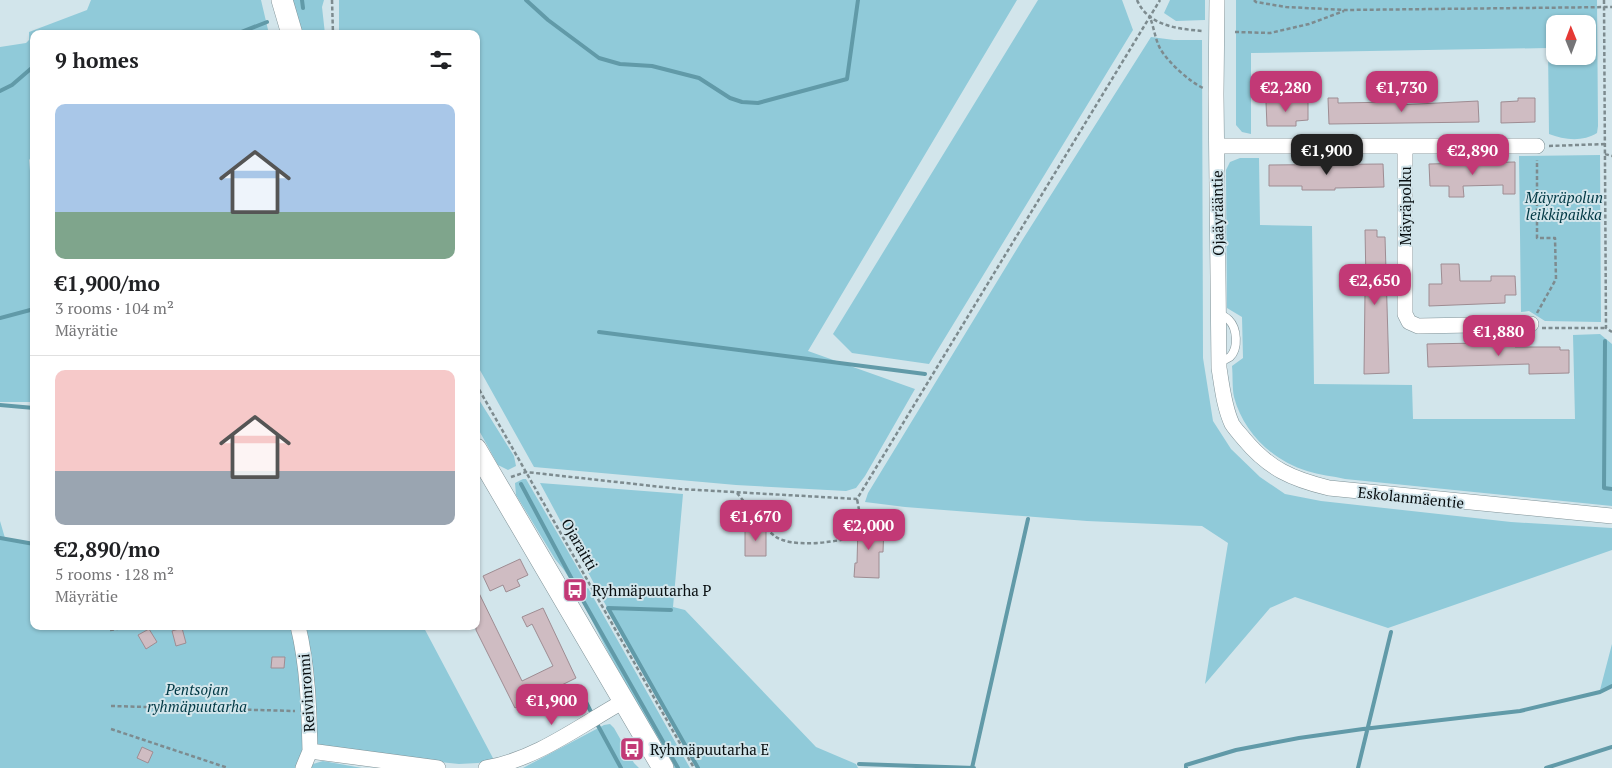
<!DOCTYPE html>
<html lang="en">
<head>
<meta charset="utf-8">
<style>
  :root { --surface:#fff; --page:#f2f2f2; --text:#202124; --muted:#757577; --line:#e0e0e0; --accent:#c23976 }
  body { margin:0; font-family:"PT Serif",serif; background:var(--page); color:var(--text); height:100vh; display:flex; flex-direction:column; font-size:19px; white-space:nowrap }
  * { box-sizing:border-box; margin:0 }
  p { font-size:16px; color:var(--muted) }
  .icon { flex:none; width:28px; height:28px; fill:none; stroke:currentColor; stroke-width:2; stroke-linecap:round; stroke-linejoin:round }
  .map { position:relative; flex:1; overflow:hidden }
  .details { position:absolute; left:30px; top:30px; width:450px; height:600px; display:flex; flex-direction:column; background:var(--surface); border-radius:10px; box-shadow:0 1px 4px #0004 }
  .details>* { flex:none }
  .needle { width:32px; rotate:359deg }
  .fabs { position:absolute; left:1546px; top:15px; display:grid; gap:10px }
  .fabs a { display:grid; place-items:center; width:50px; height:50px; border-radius:10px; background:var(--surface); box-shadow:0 1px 4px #0004; font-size:25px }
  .price { position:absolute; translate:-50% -42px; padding:0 11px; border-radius:10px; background:var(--accent); color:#fff; font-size:16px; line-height:32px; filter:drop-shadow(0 1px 2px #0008) }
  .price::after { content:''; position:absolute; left:50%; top:30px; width:15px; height:11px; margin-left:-8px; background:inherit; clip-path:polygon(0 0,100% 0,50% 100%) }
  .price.selected { background:#222; color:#fff }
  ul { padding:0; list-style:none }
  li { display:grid; align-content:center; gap:10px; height:265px; padding:0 25px }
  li+li { border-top:1px solid var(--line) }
  li span { display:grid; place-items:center; height:155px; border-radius:10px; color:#555 }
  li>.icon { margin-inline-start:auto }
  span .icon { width:90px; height:90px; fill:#fffc; stroke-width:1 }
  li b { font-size:21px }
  h2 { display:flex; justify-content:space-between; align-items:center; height:60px; padding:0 25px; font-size:21px }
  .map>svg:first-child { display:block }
  .green { fill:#90cad9; fill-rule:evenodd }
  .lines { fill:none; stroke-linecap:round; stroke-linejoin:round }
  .stream { stroke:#619aa8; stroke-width:4 }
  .building { fill:#cfbcc2; stroke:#9e8c92 }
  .service-casing { stroke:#819398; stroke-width:9 }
  .minor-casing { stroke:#819398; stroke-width:16 }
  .secondary-casing { stroke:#819398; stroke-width:22 }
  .path { stroke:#7d8b8f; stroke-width:2.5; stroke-dasharray:4 2.5; stroke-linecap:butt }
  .service { stroke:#fff; stroke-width:8 }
  .minor { stroke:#fff; stroke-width:15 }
  .secondary { stroke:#fff; stroke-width:21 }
  .labels { text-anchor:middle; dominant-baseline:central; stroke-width:4; stroke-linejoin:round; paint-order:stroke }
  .park-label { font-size:15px; font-style:italic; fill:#003844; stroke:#d2e5eb }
  .street-label { font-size:15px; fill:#080e10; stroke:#d2e5eb }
  .poi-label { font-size:15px; fill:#080e10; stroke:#d2e5eb; text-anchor:start }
</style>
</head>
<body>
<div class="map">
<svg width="1612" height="768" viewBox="0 0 1612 768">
  <rect width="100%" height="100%" fill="#d2e5eb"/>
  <!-- green -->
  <path class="green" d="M91,0H261L269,34H34V154L29,160L34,215V402H0V47L26,43L29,40V32L87,10Z
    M292,0H324L322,7L325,34H303Z
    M339,0H1017L808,351L915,389L865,476L856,488L846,491L736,485L534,467L476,363V34H339Z
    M1038,0H1122L1133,30L929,364L852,353L833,334Z
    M1170,0H1205V20L1176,21L1164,13Z
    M1236,0H1597L1598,126L1597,133C1583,142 1564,140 1549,134L1548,48L1251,53V134L1242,132L1236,125ZM1555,24H1588V56H1555Z
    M1151,37L1174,40H1202L1203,358L1213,421L1231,449L1260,477L1285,494L1321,501L1511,522L1612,528V550L1388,628L1295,597L1270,608L1205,684L1228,543L1202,526L1087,521L905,507L865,502L868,493L1023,239Z
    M1600,155L1601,322L1545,321L1529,311L1521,312L1519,156Z
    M1240,158H1259L1260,225L1312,226L1314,384L1412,385L1413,419H1575L1573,335L1600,334L1612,344V506L1345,479C1333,476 1319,475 1307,471C1273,461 1243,432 1234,397C1232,387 1233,376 1232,366L1243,358L1242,317L1227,308L1226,170L1230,162Z
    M476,395L514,456L516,466L508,470L498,465L476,425Z
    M523,479H526L584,579L583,582L574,586L564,570L555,559L516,495L515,483Z
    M540,483L683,494L673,607L685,610L816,747L856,764L858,768H699L604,602Z
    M0,521L5,538L34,543V626H293L299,652L304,748L295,768H0Z
    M588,588L690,768H674L610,656L581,599V591Z
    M304,626H423L494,760L478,763L459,764L323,750L313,742Z
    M1612,644V686L1600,690Z
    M610,724L614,728L634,763L639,768H523L604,725Z
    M323,761L362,768H311L313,764Z"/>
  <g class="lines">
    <!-- stream -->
    <path class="stream" d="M302,0L303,8
      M526,0L548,20L599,58L620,64L652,66L699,78L730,98L742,102L758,103L847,79L858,0
      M236,34L267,22
      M0,91L12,85L34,66
      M0,318L34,309
      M599,332L925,374
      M1605,341L1604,488L1612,489
      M0,405L34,408
      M521,484L574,583
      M0,538L34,544
      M581,597L678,768
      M671,610L608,608L698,768
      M586,702L593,716
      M596,722L621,768
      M859,764L974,768
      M972,768L1028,519
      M1186,768V765L1236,750L1299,738L1363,729L1520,711L1600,692L1612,686
      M1358,768L1391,632
      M1546,768L1612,747"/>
  </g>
  <!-- building -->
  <path class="building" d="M1328,98H1338V103L1397,102L1398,105L1478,101L1479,122L1329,124Z
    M1518,98H1535V122L1501,123V102L1518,101Z
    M1266,102H1308V120L1296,121V126H1267Z
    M1515,162V194H1503V185L1463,186L1464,197H1449V186H1430L1429,164Z
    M1383,164L1384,187L1335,188V190H1302V186H1269V165Z
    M1365,230H1377V237H1385L1389,373L1364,374L1365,293H1358V281H1366Z
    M1441,264H1459L1460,281H1491V276H1515L1516,295H1505V303L1429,306V284H1442Z
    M1479,343H1515V347H1560V350H1569V373L1529,374V364L1428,367L1427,344Z
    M858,526H884L883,552H879V578L854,577L855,563H857Z
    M745,529H766V556H745Z
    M520,559L528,575L517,580L520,586L506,592L503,585L490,591L483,576Z
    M476,587L522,681L553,666L532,624L527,627L522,617L543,608L576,678L515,708L476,630Z
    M182,628L186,643L176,646L172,631Z
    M149,629L157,642L146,649L138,635Z
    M272,657H285L284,668H271Z
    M142,747L153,752L148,763L137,758Z"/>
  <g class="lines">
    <defs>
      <path id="service" d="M1218,314C1222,315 1226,317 1229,320C1237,328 1239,348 1230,357C1227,359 1222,361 1219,362"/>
      <path id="minor" d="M1217,0L1216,94L1219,368C1222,386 1224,407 1232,424C1235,429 1240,434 1244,439C1269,469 1292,479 1329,488L1612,516
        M1217,146H1537
        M1405,146V314L1409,322L1418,326L1531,324
        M298,626C308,667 309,710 310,751L438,768
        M303,768L310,751
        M486,768C537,759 579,726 624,701"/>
      <path id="secondary" d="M282,0L292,34
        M476,449L663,768"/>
    </defs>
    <!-- service casing -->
    <use href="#service" class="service-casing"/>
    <!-- minor casing -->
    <use href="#minor" class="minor-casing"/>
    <!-- secondary casing -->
    <use href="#secondary" class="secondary-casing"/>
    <!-- path -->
    <path class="path" d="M332,0L333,34
      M1137,0C1148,26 1178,29 1203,31
      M1254,0L1256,2L1286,7L1345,10L1612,7
      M1604,0L1606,328L1612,332
      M1151,20C1154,29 1156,42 1161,50C1169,63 1190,82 1203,88
      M1235,32L1270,33L1309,24L1344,11
      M1549,146L1605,144
      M1605,154L1612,156
      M1537,313L1556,279L1555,238H1537V160
      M1542,328H1606
      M476,384L694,768
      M511,477L526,472L680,489L857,499L1160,0
      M737,493C747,505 763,528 776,537C792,547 828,543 845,539L860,515L857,499
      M577,589L590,583
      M110,630L136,626
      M111,706L295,711
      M111,729L228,768"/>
    <!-- service -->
    <use href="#service" class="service"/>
    <!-- minor -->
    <use href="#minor" class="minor"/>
    <!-- secondary -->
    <use href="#secondary" class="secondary"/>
  </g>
  <!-- icons -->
  <defs>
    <symbol id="bus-square" viewBox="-11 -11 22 22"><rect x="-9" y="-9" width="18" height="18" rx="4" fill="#c23976" stroke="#d2e5eb"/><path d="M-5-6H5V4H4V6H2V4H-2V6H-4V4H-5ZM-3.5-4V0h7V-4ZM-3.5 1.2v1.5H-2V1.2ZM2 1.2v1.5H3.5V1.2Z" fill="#fff"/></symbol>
  </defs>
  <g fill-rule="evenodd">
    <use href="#bus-square" x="561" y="576" width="28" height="28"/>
    <use href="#bus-square" x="618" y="735" width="28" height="28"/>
  </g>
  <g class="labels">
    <!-- park labels -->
    <g class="park-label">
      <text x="1564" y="197">Mäyräpolun<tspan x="1564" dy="17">leikkipaikka</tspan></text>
      <text x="197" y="689">Pentsojan<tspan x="197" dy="17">ryhmäpuutarha</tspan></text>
    </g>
    <!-- street labels -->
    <g class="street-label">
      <text transform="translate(1405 206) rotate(-90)">Mäyräpolku</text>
      <text transform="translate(1217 213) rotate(-91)">Ojaäyrääntie</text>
      <text transform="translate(1411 497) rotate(6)">Eskolanmäentie</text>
      <text transform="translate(580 544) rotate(60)">Ojaraitti</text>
      <text transform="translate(306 693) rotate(-94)">Reivinronni</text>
    </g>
    <!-- poi labels -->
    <g class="poi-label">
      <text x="592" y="590">Ryhmäpuutarha P</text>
      <text x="650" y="749">Ryhmäpuutarha E</text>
    </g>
  </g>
</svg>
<div class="fabs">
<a><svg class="needle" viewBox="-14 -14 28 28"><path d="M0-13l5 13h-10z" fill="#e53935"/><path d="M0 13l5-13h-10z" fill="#757577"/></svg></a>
</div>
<b class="price" style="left:1286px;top:113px">€2,280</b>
<b class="price" style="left:1402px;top:113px">€1,730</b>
<b class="price selected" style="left:1327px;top:176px">€1,900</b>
<b class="price" style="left:1473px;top:176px">€2,890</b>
<b class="price" style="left:1375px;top:306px">€2,650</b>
<b class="price" style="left:1499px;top:357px">€1,880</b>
<b class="price" style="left:756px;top:542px">€1,670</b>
<b class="price" style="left:869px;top:551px">€2,000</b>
<b class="price" style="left:552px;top:726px">€1,900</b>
<section class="details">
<h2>9 homes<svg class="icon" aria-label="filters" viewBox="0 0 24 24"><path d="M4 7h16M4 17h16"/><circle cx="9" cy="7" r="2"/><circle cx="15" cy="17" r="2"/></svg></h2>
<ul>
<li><span style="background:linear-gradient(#a9c7e8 70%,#7fa58c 0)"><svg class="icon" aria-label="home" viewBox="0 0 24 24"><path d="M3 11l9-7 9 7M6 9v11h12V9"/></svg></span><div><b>€1,900/mo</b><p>3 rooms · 104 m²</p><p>Mäyrätie</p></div></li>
<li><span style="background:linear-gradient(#f6c9c9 65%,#9aa5b1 0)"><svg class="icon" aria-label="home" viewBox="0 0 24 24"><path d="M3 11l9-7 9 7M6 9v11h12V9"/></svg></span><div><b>€2,890/mo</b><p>5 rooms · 128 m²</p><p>Mäyrätie</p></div></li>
</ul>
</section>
</div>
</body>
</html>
